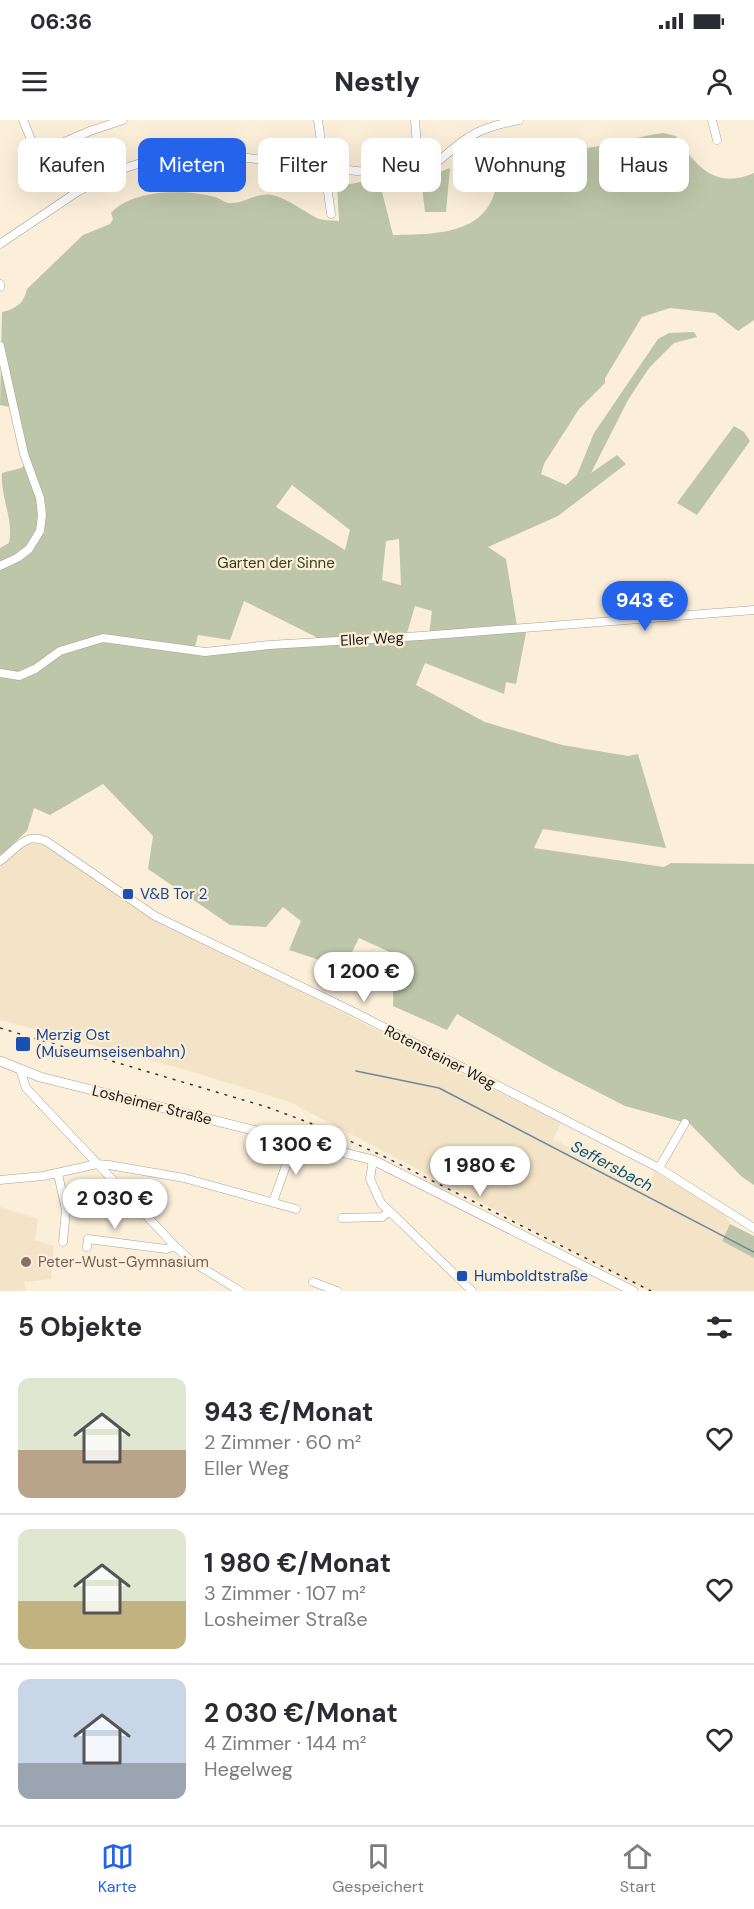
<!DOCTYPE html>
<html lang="de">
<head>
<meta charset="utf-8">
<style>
  :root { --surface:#fff; --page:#f7f7f7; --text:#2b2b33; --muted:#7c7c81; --line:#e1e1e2; --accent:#2563eb }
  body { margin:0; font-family:"DM Sans",sans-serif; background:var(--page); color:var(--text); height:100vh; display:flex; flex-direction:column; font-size:22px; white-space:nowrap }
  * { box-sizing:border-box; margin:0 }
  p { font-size:20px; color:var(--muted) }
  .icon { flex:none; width:33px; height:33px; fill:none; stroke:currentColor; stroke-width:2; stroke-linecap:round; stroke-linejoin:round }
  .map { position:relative; height:1171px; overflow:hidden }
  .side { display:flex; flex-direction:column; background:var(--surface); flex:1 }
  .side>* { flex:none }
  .banner { position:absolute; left:18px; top:18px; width:718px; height:54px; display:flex; gap:12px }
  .price { position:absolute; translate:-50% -51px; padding:0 14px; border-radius:21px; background:#fff; color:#222; font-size:20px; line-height:39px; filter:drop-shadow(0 2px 3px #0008) }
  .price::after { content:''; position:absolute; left:50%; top:36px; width:18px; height:14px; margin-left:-9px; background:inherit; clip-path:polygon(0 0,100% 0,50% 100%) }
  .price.active { background:var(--accent); color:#fff }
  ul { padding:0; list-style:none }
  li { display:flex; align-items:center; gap:18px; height:150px; padding:0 18px }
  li+li { border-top:2px solid var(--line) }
  li span { display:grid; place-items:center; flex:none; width:168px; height:120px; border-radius:12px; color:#555 }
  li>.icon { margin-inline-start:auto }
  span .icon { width:72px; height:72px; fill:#fffc; stroke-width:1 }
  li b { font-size:26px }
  h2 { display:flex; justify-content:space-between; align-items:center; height:72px; padding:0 18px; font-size:26px }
  .chip { padding:0 21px; border-radius:12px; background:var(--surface); box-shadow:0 6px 24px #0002; font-size:21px; line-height:54px }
  .chip.active { background:var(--accent); color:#fff }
  .status { display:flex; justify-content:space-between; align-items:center; height:42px; padding:0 30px; background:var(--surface); direction:ltr }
  .status svg { height:16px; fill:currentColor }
  header { display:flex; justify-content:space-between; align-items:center; height:78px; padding:0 18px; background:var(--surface); font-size:27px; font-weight:800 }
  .menu { display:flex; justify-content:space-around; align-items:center; height:84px; border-top:2px solid var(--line); background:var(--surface); font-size:16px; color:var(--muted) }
  .menu a { display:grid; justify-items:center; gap:3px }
  .menu .active { color:var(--accent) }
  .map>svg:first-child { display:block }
  .built { fill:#f3e3c7 }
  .green { fill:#bec6a9; fill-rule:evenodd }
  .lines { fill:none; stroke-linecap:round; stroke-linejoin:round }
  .stream { stroke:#6f899a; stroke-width:1.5 }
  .minor-casing { stroke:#aba08c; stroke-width:9 }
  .major-casing { stroke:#aba08c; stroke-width:10 }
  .minor { stroke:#fff; stroke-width:8 }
  .major { stroke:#fff; stroke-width:9 }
  .rail { stroke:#39342a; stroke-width:1.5; stroke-dasharray:3 6; stroke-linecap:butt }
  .transit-dot { fill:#1a4fb4; stroke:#fbefd9; stroke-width:2 }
  .education-dot { fill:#8d6e63; stroke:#fbefd9; stroke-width:2 }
  .labels { text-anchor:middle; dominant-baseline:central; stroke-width:4.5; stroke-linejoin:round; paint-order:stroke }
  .park-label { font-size:15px; fill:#364010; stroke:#fbefd9 }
  .street-label { font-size:15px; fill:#1c1810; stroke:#fbefd9 }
  .transit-label { font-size:15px; fill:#164399; stroke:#fbefd9; text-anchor:start }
  .education-label { font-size:15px; fill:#785e54; stroke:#fbefd9; text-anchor:start }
  .water-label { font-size:16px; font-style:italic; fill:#075175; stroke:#fbefd9 }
</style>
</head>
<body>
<div class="status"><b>06:36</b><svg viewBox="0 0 49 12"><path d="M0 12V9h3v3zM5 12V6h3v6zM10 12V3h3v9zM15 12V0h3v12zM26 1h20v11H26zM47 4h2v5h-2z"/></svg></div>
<header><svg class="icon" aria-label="menu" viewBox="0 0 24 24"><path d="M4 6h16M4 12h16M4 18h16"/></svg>Nestly<svg class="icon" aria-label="person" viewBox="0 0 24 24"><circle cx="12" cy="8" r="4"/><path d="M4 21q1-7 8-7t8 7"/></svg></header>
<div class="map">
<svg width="754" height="1171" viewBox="0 0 754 1171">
  <rect width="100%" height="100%" fill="#fbefd9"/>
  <!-- built -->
  <path class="built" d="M31,720L42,722L149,795L561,1003L553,1019L646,1068L655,1052L724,1092L730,1104L722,1121L754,1138V1171H649L290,982L183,949L0,900V745Z
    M0,1087L38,1099L35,1120L54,1126L51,1159L24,1162L26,1171H0Z"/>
  <!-- green -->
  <path class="green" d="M663,13L676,16C696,46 715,70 754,53V200L738,211L715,193L670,188L642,197L605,258V263L579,289L544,344L541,354L566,365L577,355L594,313L658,219L669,213L694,212L697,217L674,223L649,248L628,280L591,353L617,335L626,344L558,396L488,427L506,439L517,506L526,513L516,564L506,562L504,574L425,543L416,565L485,602L562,625L628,636L638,634L666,728L543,709L534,728L664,747L671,743L754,744V1065L742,1057L690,1004L625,986L553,949L457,894L447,910L393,886L394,834L359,818L344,848L289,830L301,801L283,787L266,807L230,805L148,749L153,716L103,664L50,695L34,688L27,711L0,736V428L9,423C14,399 0,377 2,353L21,348L30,341L18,289L0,285L2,192C16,189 24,183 27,169L83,115L110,104L113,99L111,93C132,69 186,69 215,77C222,79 225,84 232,83C246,83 257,72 272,75C289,79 301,90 317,98C323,101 332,100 339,101L337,65C353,65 363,60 379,60L393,115C432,114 486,116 496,67C498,58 494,49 504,43C532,25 569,32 599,26C620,22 641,16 663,13ZM292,365L350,410L345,430L276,387ZM399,419L401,465H400L382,460L386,421ZM244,481L316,517L319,523L194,531L198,515L230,520ZM415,486L432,491L429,514L407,513Z
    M450,48L446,92H425L421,59Z
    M734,306L744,312L750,321L697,395L677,383Z
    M730,1104L754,1116V1138L722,1121Z"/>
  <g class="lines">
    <!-- stream -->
    <path class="stream" d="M356,951L439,968L754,1132"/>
    <defs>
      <path id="minor" d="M23,0L35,29L41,32L90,11L123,0
        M318,0L331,94
        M415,0L419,53
        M712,0L717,20
        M0,124L77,72L116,51L144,42L222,35L407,57C433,51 445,33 466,19C482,8 500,4 519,0
        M0,164V167
        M0,226L24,334L40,378L42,395L40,411L29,429L17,438L0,446
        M0,553L19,556L35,549L60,531L103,518L205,532L269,525L421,516L754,490
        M0,741C16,730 24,712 46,721L155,796L354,892L659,1048L754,1108
        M21,952L26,968L175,1126L191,1141L240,1171
        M373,1040L370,1059L381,1083L472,1171
        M659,1048L685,1003
        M58,1054L66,1090L63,1122
        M0,1060L43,1056L97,1044L109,1045L184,1058L296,1089
        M273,1082L295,1020
        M342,1098L382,1097L389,1092
        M87,1127L88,1119L166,1129L175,1126
        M313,1162L337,1171"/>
      <path id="major" d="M0,941L40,957L373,1040L633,1171"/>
    </defs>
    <!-- minor casing -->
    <use href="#minor" class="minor-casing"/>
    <!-- major casing -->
    <use href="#major" class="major-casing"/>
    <!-- minor -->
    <use href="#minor" class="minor"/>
    <!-- major -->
    <use href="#major" class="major"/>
    <!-- rail -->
    <path class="rail" d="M0,908L267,987L310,1003L383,1036L651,1171"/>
  </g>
  <!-- markers -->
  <g class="transit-dot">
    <rect x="122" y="768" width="12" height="12" rx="3"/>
    <rect x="15" y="916" width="16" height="16" rx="3"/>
    <rect x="456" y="1150" width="12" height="12" rx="3"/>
  </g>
  <circle class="education-dot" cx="26" cy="1142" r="6"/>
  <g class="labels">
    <!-- park labels -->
    <g class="park-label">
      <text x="276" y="443">Garten der Sinne</text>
    </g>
    <!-- street labels -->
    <g class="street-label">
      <text transform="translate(372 519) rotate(-3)">Eller Weg</text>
      <text transform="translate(440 937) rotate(27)">Rotensteiner Weg</text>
      <text transform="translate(152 985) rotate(14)">Losheimer Straße</text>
    </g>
    <!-- transit labels -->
    <g class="transit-label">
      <text x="140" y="774">V&amp;B Tor 2</text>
      <text x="36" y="915">Merzig Ost<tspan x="36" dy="17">(Museumseisenbahn)</tspan></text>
      <text x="474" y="1156">Humboldtstraße</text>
    </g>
    <!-- education labels -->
    <g class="education-label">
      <text x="38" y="1142">Peter-Wust-Gymnasium</text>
    </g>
    <!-- water labels -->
    <g class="water-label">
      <text transform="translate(612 1046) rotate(28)">Seffersbach</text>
    </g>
  </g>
</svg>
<b class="price active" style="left:645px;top:512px">943 €</b>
<b class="price" style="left:364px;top:883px">1 200 €</b>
<b class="price" style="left:296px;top:1056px">1 300 €</b>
<b class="price" style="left:480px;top:1077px">1 980 €</b>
<b class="price" style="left:115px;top:1110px">2 030 €</b>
<div class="banner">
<a class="chip">Kaufen</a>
<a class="chip active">Mieten</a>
<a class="chip">Filter</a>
<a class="chip">Neu</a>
<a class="chip">Wohnung</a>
<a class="chip">Haus</a>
</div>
</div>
<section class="side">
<h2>5 Objekte<svg class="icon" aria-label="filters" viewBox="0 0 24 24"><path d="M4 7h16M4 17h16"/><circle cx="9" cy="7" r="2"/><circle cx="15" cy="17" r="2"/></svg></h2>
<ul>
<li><span style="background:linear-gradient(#dfe7d0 60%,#b9a48a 0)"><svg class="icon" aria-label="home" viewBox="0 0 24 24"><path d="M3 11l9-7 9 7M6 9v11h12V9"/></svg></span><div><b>943 €/Monat</b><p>2 Zimmer · 60 m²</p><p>Eller Weg</p></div><svg class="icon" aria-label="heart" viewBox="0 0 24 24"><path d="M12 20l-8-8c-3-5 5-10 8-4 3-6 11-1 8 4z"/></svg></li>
<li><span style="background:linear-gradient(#dfe7d0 60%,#c2b280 0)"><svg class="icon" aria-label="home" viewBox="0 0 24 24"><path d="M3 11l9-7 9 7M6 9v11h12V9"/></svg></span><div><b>1 980 €/Monat</b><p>3 Zimmer · 107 m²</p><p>Losheimer Straße</p></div><svg class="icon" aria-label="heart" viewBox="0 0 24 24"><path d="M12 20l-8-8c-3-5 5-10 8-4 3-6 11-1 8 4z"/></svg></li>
<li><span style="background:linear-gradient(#c9d6e8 70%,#9aa5b1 0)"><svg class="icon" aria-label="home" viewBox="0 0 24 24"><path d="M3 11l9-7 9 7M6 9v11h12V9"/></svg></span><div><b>2 030 €/Monat</b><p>4 Zimmer · 144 m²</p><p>Hegelweg</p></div><svg class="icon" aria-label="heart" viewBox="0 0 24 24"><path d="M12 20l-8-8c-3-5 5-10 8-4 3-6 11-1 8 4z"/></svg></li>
</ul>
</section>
<nav class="menu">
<a class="active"><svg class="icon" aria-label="map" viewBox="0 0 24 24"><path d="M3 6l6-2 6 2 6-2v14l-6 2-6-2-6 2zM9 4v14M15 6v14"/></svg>Karte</a>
<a><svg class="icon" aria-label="saved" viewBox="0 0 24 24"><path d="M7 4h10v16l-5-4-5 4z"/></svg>Gespeichert</a>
<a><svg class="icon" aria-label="home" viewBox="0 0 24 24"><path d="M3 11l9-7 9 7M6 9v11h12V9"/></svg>Start</a>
</nav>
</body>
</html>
